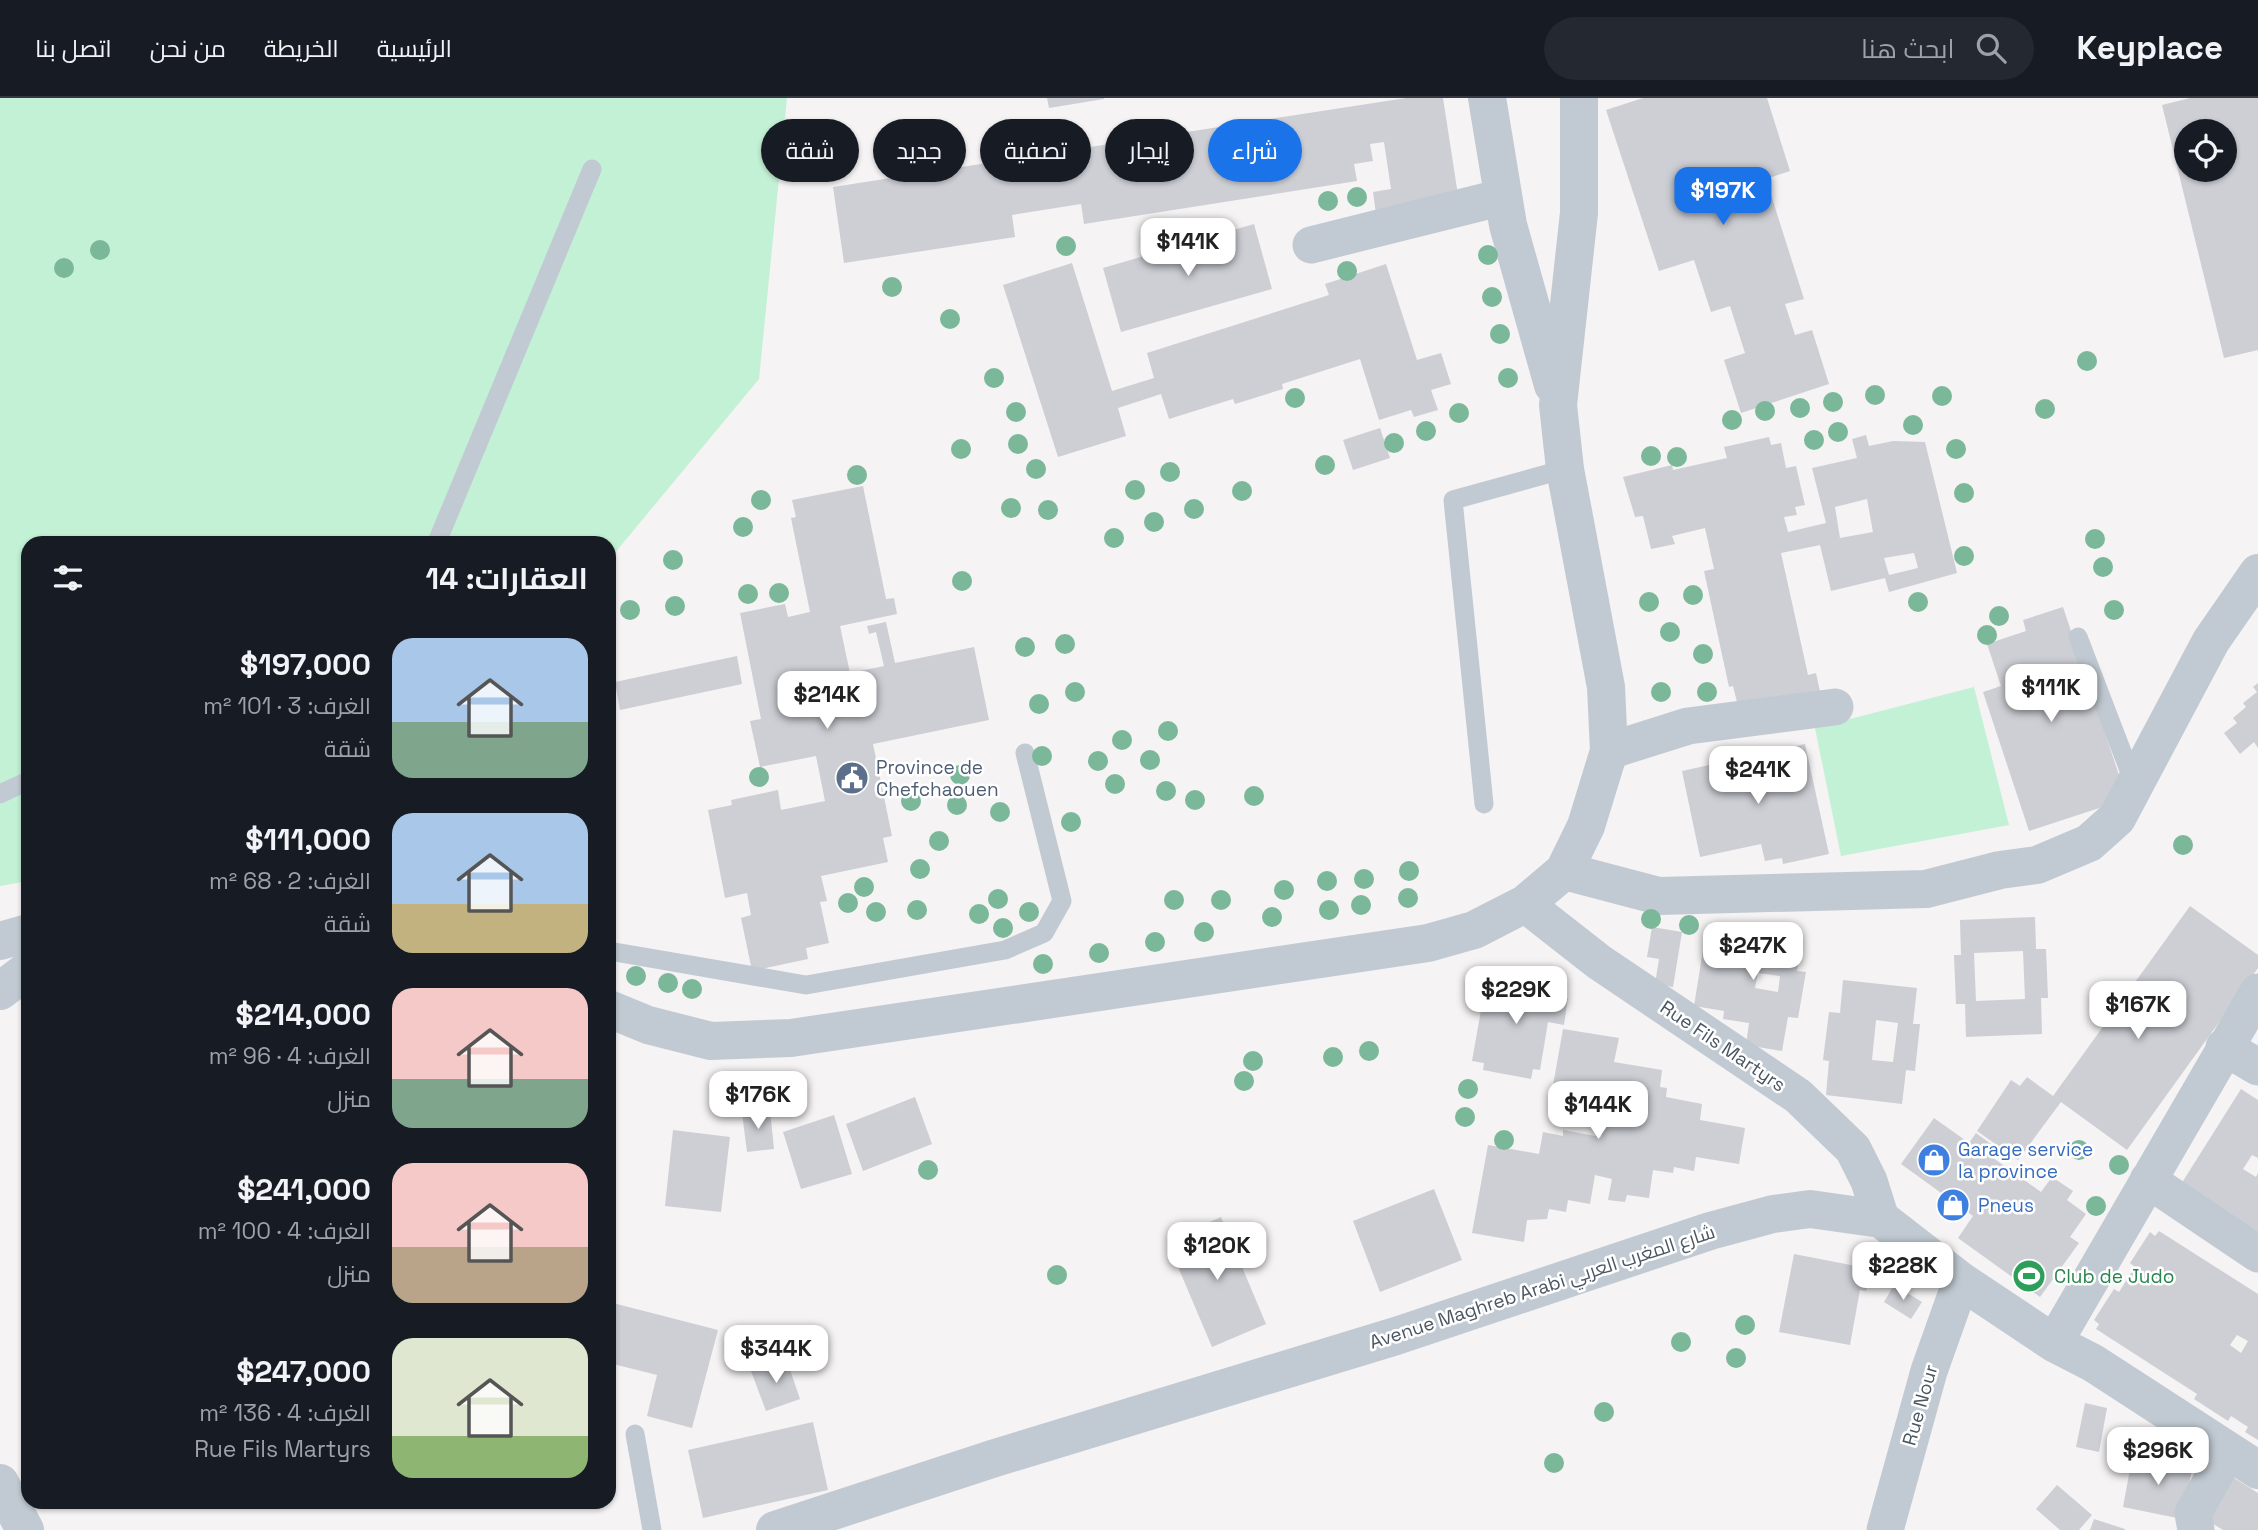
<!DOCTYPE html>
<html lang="ar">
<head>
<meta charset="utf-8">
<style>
  :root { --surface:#171b24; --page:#242831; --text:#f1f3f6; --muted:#9ea1a6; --line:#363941; --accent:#1a73e8 }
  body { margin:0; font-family:"Space Grotesk",Cairo,sans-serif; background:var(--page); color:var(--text); direction:rtl; height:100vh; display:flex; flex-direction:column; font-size:26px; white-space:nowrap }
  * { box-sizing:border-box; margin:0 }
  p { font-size:23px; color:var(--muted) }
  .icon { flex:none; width:38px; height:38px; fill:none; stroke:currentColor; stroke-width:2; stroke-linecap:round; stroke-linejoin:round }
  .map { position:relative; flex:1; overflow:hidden; direction:ltr }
  .details { position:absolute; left:21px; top:438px; width:595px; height:973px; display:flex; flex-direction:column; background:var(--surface); border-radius:21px; box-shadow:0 2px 5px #0004; direction:rtl }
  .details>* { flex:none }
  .guide { position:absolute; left:637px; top:21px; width:665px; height:63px; direction:rtl; display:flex; gap:14px }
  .controls { position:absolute; left:2174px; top:21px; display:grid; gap:14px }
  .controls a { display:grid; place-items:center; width:63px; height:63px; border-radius:50%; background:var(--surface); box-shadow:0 2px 5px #0004; font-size:35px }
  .price { position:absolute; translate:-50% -60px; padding:0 16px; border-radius:14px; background:#fff; color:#222; font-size:23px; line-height:46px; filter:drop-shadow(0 2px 4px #0008) }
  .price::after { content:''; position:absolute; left:50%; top:42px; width:21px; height:16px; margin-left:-10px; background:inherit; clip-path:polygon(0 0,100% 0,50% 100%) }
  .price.selected { background:var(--accent); color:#fff }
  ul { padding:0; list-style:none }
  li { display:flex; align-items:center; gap:21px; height:175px; padding:0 28px }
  li span { display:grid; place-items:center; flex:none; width:196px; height:140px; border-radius:21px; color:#555 }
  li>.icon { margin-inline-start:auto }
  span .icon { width:84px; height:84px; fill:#fffc; stroke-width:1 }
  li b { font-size:30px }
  h2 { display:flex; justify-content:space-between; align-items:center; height:84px; padding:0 28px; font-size:30px }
  .chip { padding:0 24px; border-radius:32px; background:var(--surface); box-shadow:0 2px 5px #0004; font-size:24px; line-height:63px }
  .chip.selected { background:var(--accent); color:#fff }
  header { display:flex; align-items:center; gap:42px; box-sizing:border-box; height:98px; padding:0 35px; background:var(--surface); border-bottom:2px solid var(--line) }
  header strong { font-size:33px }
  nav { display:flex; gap:38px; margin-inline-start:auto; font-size:24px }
  .search { width:490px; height:63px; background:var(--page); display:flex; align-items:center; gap:18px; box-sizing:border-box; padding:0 24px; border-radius:38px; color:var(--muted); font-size:26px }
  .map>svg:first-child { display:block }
  .green { fill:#c3f1d5 }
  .building { fill:#cdcfd5; fill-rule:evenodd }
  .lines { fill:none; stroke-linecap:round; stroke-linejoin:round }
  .service { stroke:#c1cad2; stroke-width:19 }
  .minor { stroke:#c1cad2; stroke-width:37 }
  .tertiary { stroke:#c1cad2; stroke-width:38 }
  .tree { fill:#7bb799 }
  .labels { text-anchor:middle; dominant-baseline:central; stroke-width:5; stroke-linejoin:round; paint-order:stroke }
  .service-label { font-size:19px; fill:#4e5e75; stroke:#fff; text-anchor:start }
  .street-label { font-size:19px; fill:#4a5661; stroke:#fff }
  .shop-label { font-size:19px; fill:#366cbe; stroke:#fff; text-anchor:start }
  .leisure-label { font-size:19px; fill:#27864d; stroke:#fff; text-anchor:start }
</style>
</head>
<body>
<header>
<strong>Keyplace</strong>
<div class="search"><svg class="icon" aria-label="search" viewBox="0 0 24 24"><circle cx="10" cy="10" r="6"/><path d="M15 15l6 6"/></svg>ابحث هنا</div>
<nav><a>الرئيسية</a><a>الخريطة</a><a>من نحن</a><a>اتصل بنا</a></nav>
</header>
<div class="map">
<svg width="2258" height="1432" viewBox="0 0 2258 1432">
  <rect width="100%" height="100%" fill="#f5f3f3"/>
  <!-- green -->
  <path class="green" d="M0,0H787L759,281L609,462V444H28V783L0,788Z
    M1974,589L2009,727L1841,758L1815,630Z"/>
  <!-- building -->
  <path class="building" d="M1047,0H1104V1L1049,10Z
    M1406,0H1443L1460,110L1377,123L1373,94L1391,91L1384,44L1370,46L1373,63L1354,66L1357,83L1084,126L1081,106L1012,117L1015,139L844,165L833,89Z
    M1643,0H1767L1790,73L1766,81L1804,201L1785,206L1795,237L1812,232L1829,286L1741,315L1724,262L1745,255L1730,208L1711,214L1694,162L1659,173L1606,12Z
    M2190,0H2258V252L2224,260L2162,7ZM2186,33H2224V72H2186Z
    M1254,126L1272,191L1121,234L1103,170Z
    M1072,165L1112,293L1154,280L1147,255L1329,197L1325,186L1386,166L1417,262L1441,255L1451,286L1431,292L1438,312L1414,319L1411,312L1379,322L1360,261L1282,286L1283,291L1235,306L1233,301L1169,321L1161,296L1118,310L1126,338L1058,359L1003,187Z
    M1380,330L1390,360L1353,372L1343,342Z
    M1866,337L1869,348L1893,343L1925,344L1957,475L1889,494L1885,480L1831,493L1820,447L1781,455L1808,577L1816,575L1822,603L1737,604L1733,588L1729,589L1704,473L1714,471L1705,430L1672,438L1675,446L1651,451L1643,418L1635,419L1623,379L1672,367L1673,372L1727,360L1724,349L1769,339L1771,347L1781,345L1786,370L1796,368L1805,407L1795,409L1797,417L1784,419L1788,434L1826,425L1812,370L1857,360L1852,341ZM1867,401L1873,434L1840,440L1835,409ZM1914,455L1918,470L1889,477L1884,460Z
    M863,388L886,501L894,500L897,516L840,528L850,575L884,568L876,534L869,536L867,528L886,524L895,565L974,549L989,622L873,646L892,738L883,740L888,764L821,778L827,803L820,804L829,845L806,850L808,861L752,873L741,820L751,817L747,795L725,800L708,712L732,707L731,702L778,692L781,712L825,703L816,658L760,669L750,623L761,621L740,515L785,506L788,519L810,514L791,420L796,419L792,402Z
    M2063,509L2127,701L2029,733L1983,594L2001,588L1987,546L2026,533L2023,522Z
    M737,558L742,586L620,612L615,584Z
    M2258,585V650L2254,644L2240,656L2224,635L2237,625L2233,620L2246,609L2243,605L2257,594L2253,589Z
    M1805,646L1829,756L1783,766L1782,760L1765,763L1761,746L1700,759L1682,673Z
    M2190,808L2258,857V870L2127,1052L2061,1004L2018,1062L1977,1033L2011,982L2020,988L2027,979L2053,998Z
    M2035,819L2036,851H2046L2048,900H2041L2042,936L1966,939L1965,906H1956L1954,857H1961L1960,822ZM2023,853L2025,901L1976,903L1974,855Z
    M1737,828L1802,839L1797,873L1806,874L1798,920L1788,919L1782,953L1746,947L1749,925L1723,921L1724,913L1694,908L1706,833L1736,837ZM1758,875L1780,878L1778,894L1755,890Z
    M1652,829L1682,834L1673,889L1655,886L1659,861L1647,859Z
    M1487,878L1551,889L1549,897L1568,900L1564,927L1548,924L1540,972L1533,971L1531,981L1483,972L1484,965L1472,963Z
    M1843,882L1917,890L1913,926H1920L1915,973L1906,972L1902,1006L1826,997L1829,963L1823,962L1829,914L1840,915ZM1876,922L1898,925L1893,964L1872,962Z
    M1563,931L1619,940L1614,964L1662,972L1660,989L1667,990L1666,999L1702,1006L1700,1022L1745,1030L1739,1066L1696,1059L1694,1073L1674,1069L1673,1075L1653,1072L1649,1100L1627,1097L1625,1104L1608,1102L1612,1081L1595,1077L1590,1106L1568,1102L1566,1114L1549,1111L1547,1121L1527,1122L1524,1144L1472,1135L1488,1047L1539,1056L1543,1034L1563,1038V1032L1601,1039L1605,1020L1549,1010Z
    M2241,991L2258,1002V1060L2252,1057L2243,1071L2256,1079L2258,1075V1141L2178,1091Z
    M915,999L932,1046L863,1073L846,1026Z
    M770,1012L774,1051L747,1054L742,1015Z
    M834,1017L852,1076L801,1091L783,1034Z
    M1934,1020L1969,1045L1976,1035L1995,1049L1989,1057L2041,1094L2052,1079L2073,1093L2067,1102L2086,1116L2070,1139L2079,1145L2040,1199L1958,1140L1973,1118L1901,1066Z
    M673,1032L730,1039L721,1114L665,1108Z
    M1434,1091L1462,1162L1380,1194L1353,1123Z
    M1221,1119L1266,1226L1212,1249L1167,1143Z
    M2159,1133L2258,1196V1342L2245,1334L2248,1329L2231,1318L2228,1323L2194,1301L2197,1296L2096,1231L2099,1226L2094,1222L2114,1191L2119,1194L2135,1169L2130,1165L2150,1134L2155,1138ZM2237,1237L2248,1243L2241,1255L2230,1247Z
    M1794,1156L1887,1174L1885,1185L1869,1182L1866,1193L1860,1192L1850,1247L1779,1234Z
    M1894,1187L1922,1204L1911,1221L1884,1204Z
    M609,1204L718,1232L692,1330L647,1318L657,1277L609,1265Z
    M786,1260L800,1301L766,1313L751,1273Z
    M2085,1305L2107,1310L2099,1354L2076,1349Z
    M813,1324L828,1392L703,1420L688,1352Z
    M2132,1360L2158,1366L2159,1360L2193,1367L2182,1421L2123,1409Z
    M2231,1378L2258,1395V1432H2223L2205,1421Z
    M2057,1387L2092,1417L2079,1432H2060L2036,1411Z
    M556,1404H603L602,1409Z
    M2094,1421L2125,1431V1432H2090Z"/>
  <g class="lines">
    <!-- service -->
    <path class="service" d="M437,444L592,71
      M2078,539L2134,685
      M0,696L28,683
      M1484,706L1453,402L1565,371
      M609,853L806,887L1005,852L1044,835L1062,803L1025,655
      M635,1336L652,1432"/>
    <!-- minor -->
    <path class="minor" d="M1311,147L1503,99
      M1609,653L1688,628L1835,609
      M1525,806L1599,864L1798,998L1853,1051L1869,1083L1881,1121
      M2224,949L2258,969
      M2148,1082L2258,1156
      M2054,1245L2258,894
      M1885,1432L1929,1273L1961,1183
      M2196,1432L2193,1415L2228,1354"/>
    <!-- tertiary -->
    <path class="tertiary" d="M1487,0L1508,127L1553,287
      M1564,773L1659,798L1926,791L2000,772L2037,767L2089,745L2117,720L2211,543L2258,475
      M0,843L28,835
      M0,893L28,872
      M609,911L648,927L711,943L791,940L1428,845L1474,832L1525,806L1564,773L1586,728L1609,653L1606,589L1565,371L1558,307L1579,115V0
      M0,1385L25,1432
      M775,1432L995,1360L1396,1238L1710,1133L1773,1116L1810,1111L1881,1121L1961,1183L2054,1245L2093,1265L2258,1372"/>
  </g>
  <!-- trees -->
  <g class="tree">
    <circle cx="1357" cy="99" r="10"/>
    <circle cx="1328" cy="103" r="10"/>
    <circle cx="1155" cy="130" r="10"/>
    <circle cx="1066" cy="148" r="10"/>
    <circle cx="100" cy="152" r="10"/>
    <circle cx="1488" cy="157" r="10"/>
    <circle cx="64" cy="170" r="10"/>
    <circle cx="1347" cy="173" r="10"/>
    <circle cx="892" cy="189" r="10"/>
    <circle cx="1492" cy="199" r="10"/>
    <circle cx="950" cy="221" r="10"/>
    <circle cx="1500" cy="236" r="10"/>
    <circle cx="2087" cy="263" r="10"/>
    <circle cx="994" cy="280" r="10"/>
    <circle cx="1508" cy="280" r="10"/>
    <circle cx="1875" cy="297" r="10"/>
    <circle cx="1942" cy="298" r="10"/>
    <circle cx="1295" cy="300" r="10"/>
    <circle cx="1833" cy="304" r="10"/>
    <circle cx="1800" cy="310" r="10"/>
    <circle cx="2045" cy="311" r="10"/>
    <circle cx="1765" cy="313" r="10"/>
    <circle cx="1016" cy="314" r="10"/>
    <circle cx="1459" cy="315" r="10"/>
    <circle cx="1732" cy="322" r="10"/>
    <circle cx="1913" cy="327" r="10"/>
    <circle cx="1426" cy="333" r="10"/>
    <circle cx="1838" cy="334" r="10"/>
    <circle cx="1814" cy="342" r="10"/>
    <circle cx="1394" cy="345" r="10"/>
    <circle cx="1018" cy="346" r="10"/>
    <circle cx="961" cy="351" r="10"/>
    <circle cx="1956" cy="351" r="10"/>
    <circle cx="1651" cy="358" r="10"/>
    <circle cx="1677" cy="359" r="10"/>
    <circle cx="1325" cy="367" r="10"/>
    <circle cx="1036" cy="371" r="10"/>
    <circle cx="1170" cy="374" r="10"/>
    <circle cx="857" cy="377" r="10"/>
    <circle cx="1135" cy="392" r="10"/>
    <circle cx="1242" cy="393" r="10"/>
    <circle cx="1964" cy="395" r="10"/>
    <circle cx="761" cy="402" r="10"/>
    <circle cx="1011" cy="410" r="10"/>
    <circle cx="1194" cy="411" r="10"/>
    <circle cx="1048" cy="412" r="10"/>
    <circle cx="1154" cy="424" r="10"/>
    <circle cx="743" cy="429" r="10"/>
    <circle cx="1114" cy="440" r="10"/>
    <circle cx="2095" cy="441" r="10"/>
    <circle cx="1964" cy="458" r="10"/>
    <circle cx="673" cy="462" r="10"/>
    <circle cx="2103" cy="469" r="10"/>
    <circle cx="962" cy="483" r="10"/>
    <circle cx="779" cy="495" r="10"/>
    <circle cx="748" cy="496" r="10"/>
    <circle cx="1693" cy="497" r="10"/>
    <circle cx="1649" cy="504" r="10"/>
    <circle cx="1918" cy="504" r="10"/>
    <circle cx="675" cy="508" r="10"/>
    <circle cx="630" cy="512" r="10"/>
    <circle cx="2114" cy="512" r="10"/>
    <circle cx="1999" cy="518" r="10"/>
    <circle cx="1670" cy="534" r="10"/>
    <circle cx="1987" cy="537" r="10"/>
    <circle cx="1065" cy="546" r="10"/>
    <circle cx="1025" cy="549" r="10"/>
    <circle cx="1703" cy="556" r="10"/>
    <circle cx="1075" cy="594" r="10"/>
    <circle cx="1661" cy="594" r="10"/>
    <circle cx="1707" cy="594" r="10"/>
    <circle cx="1039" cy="606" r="10"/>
    <circle cx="1168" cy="633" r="10"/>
    <circle cx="1122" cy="642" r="10"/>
    <circle cx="1042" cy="658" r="10"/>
    <circle cx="1150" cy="662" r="10"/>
    <circle cx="1098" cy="663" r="10"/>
    <circle cx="960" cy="677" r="10"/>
    <circle cx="759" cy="679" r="10"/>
    <circle cx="1115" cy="686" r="10"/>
    <circle cx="1166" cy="693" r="10"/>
    <circle cx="1254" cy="698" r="10"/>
    <circle cx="1195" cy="702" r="10"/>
    <circle cx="911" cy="703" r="10"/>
    <circle cx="957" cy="707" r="10"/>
    <circle cx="1000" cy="714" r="10"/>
    <circle cx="1071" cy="724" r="10"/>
    <circle cx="939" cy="743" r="10"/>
    <circle cx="2183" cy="747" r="10"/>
    <circle cx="920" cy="771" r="10"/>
    <circle cx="1409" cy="773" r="10"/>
    <circle cx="1364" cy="781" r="10"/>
    <circle cx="1327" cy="783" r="10"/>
    <circle cx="864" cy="789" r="10"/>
    <circle cx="1284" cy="792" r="10"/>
    <circle cx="1408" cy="800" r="10"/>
    <circle cx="998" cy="801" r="10"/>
    <circle cx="1174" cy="802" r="10"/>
    <circle cx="1221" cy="802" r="10"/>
    <circle cx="848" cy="805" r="10"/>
    <circle cx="1361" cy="807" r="10"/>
    <circle cx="917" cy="812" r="10"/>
    <circle cx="1329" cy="812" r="10"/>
    <circle cx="876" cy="814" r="10"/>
    <circle cx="1029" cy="814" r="10"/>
    <circle cx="979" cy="816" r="10"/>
    <circle cx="1272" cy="819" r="10"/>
    <circle cx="1651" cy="821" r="10"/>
    <circle cx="1689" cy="827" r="10"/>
    <circle cx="1003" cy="830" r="10"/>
    <circle cx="1204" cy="834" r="10"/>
    <circle cx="1155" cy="844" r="10"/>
    <circle cx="1099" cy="855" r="10"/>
    <circle cx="1043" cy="866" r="10"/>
    <circle cx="636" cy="878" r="10"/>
    <circle cx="668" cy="885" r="10"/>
    <circle cx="692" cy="891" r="10"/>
    <circle cx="1369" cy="953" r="10"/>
    <circle cx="1333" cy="959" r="10"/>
    <circle cx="1253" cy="963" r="10"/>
    <circle cx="1244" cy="983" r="10"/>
    <circle cx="1468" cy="991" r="10"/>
    <circle cx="1465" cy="1019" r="10"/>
    <circle cx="1504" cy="1042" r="10"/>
    <circle cx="2079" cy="1052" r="10"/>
    <circle cx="2119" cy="1067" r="10"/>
    <circle cx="928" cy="1072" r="10"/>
    <circle cx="2096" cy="1108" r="10"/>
    <circle cx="1057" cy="1177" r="10"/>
    <circle cx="1745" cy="1227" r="10"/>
    <circle cx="1681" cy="1244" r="10"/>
    <circle cx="1736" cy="1260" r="10"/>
    <circle cx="1604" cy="1314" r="10"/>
    <circle cx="1554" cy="1365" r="10"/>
  </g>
  <!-- icons -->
  <defs>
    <symbol id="civic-disc" viewBox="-11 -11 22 22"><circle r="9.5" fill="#5c6f8a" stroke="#fff"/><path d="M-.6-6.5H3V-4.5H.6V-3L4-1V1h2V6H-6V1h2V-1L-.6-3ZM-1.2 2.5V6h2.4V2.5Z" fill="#fff"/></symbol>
    <symbol id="shop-disc" viewBox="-11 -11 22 22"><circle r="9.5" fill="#3f7fe0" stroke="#fff"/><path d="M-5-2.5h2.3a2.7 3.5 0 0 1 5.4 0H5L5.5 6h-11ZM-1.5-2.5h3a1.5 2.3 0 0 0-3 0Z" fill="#fff"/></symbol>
    <symbol id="stadium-disc" viewBox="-11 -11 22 22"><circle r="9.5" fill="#2e9e5b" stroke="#fff"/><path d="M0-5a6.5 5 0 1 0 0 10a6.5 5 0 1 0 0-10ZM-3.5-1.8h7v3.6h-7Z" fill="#fff"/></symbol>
  </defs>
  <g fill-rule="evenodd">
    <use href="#civic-disc" x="833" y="661" width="38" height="38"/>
    <use href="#shop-disc" x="1915" y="1043" width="38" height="38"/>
    <use href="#shop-disc" x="1934" y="1088" width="38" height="38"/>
    <use href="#stadium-disc" x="2010" y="1159" width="38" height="38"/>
  </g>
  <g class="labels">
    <!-- service labels -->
    <g class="service-label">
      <text x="876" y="669">Province de<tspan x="876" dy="22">Chefchaouen</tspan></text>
    </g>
    <!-- street labels -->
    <g class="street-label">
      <text transform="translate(1723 948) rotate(34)">Rue Fils Martyrs</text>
      <text transform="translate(1542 1189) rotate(-18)">Avenue Maghreb Arabi شارع المغرب العربي</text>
      <text transform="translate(1920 1307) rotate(-74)">Rue Nour</text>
    </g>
    <!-- shop labels -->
    <g class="shop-label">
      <text x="1958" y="1051">Garage service<tspan x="1958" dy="22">la province</tspan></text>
      <text x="1978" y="1107">Pneus</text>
    </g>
    <!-- leisure labels -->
    <g class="leisure-label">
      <text x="2054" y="1178">Club de Judo</text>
    </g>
  </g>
</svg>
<div class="controls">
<a><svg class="icon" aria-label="locate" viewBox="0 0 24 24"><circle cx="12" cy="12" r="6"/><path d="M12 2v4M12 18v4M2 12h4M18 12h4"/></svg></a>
</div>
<b class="price selected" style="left:1723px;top:129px">$197K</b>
<b class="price" style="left:1188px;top:180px">$141K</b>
<b class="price" style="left:2051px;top:626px">$111K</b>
<b class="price" style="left:827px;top:633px">$214K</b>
<b class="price" style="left:1758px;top:708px">$241K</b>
<b class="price" style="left:1753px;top:884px">$247K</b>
<b class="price" style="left:1516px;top:928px">$229K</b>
<b class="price" style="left:2138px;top:943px">$167K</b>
<b class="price" style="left:758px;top:1033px">$176K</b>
<b class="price" style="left:1598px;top:1043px">$144K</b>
<b class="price" style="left:1217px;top:1184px">$120K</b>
<b class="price" style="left:1903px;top:1204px">$228K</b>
<b class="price" style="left:776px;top:1287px">$344K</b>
<b class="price" style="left:2158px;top:1389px">$296K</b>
<div class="guide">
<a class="chip selected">شراء</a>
<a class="chip">إيجار</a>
<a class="chip">تصفية</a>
<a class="chip">جديد</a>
<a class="chip">شقة</a>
</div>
<section class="details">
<h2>العقارات: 14<svg class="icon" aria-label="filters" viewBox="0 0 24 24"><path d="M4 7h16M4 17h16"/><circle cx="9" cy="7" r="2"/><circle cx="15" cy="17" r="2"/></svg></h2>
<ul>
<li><span style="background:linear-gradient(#a9c7e8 60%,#7fa58c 0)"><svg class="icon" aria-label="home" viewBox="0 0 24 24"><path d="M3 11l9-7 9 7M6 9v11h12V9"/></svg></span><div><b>$197,000</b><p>الغرف: 3 · 101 m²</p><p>شقة</p></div></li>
<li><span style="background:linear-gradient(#a9c7e8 65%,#c2b280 0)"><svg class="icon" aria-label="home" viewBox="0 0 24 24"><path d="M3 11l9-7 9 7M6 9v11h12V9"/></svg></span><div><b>$111,000</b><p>الغرف: 2 · 68 m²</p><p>شقة</p></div></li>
<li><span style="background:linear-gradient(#f6c9c9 65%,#7fa58c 0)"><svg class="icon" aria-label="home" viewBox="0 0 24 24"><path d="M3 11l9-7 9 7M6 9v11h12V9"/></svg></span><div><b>$214,000</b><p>الغرف: 4 · 96 m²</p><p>منزل</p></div></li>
<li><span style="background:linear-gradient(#f6c9c9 60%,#b9a48a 0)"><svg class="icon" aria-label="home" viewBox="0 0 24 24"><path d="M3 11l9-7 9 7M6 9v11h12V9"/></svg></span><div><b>$241,000</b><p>الغرف: 4 · 100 m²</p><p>منزل</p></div></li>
<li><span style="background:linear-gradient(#dfe7d0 70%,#8fb573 0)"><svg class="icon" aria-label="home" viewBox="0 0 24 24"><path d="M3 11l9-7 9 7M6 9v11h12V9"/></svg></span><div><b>$247,000</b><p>الغرف: 4 · 136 m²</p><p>Rue Fils Martyrs</p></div></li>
</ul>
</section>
</div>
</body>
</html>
